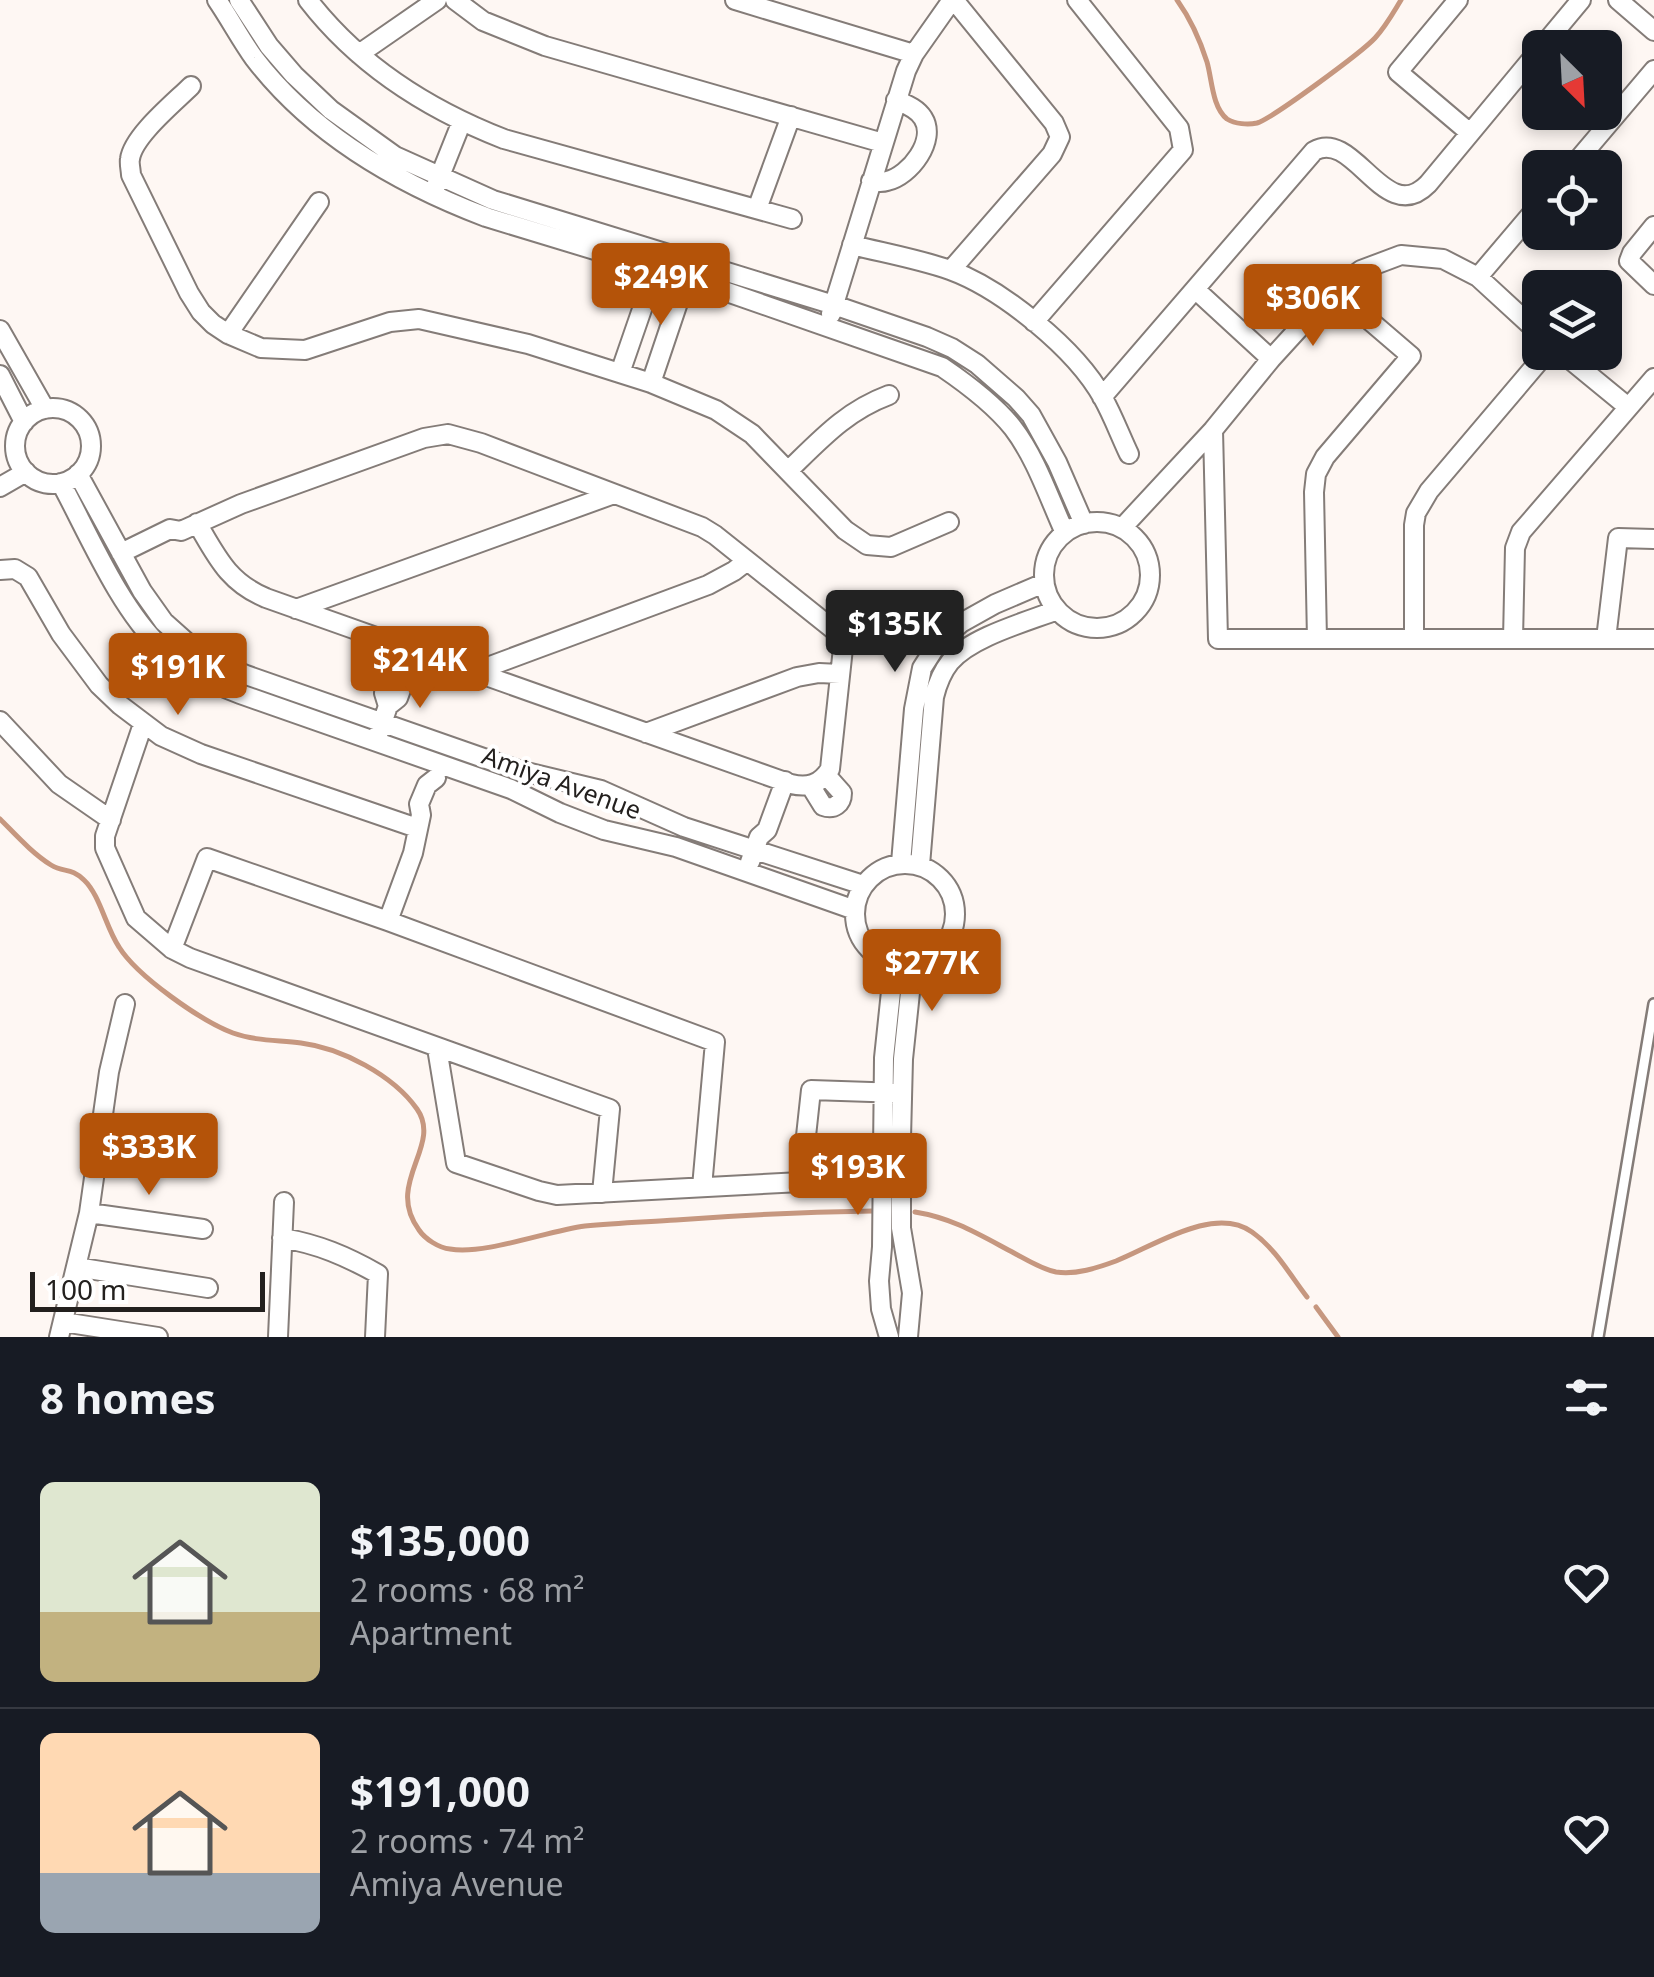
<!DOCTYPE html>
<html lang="en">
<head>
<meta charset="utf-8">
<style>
  :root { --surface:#171b24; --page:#242831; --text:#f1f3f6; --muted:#9ea1a6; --line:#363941; --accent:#b45309 }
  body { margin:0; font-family:"Noto Sans",sans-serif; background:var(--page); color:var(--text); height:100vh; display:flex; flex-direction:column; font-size:38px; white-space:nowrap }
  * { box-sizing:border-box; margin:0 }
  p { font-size:32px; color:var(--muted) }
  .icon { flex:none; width:55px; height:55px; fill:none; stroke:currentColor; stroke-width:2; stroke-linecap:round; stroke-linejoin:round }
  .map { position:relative; height:1337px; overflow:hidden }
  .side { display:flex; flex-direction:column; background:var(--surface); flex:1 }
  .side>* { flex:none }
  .needle { width:65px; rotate:156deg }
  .buttons { position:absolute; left:1522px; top:30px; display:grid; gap:20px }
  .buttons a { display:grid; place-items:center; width:100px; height:100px; border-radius:15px; background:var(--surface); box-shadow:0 5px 15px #0003; font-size:50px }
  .scale { position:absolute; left:30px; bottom:25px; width:235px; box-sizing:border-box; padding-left:10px; border:5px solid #23201e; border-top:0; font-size:28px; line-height:35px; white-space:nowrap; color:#23201e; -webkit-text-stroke:8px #fff; paint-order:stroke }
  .price { position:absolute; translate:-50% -85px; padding:0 22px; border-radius:10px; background:var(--accent); color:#fff; font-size:32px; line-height:65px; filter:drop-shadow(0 2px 5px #0008) }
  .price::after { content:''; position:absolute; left:50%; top:60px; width:30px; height:22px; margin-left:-15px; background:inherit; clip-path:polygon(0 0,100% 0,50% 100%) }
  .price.selected { background:#222; color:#fff }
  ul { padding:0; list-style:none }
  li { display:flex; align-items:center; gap:30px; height:250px; padding:0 40px }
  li+li { border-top:2px solid var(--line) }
  li span { display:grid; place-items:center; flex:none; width:280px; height:200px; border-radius:15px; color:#555 }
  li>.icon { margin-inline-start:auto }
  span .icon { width:120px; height:120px; fill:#fffc; stroke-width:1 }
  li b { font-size:42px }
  h2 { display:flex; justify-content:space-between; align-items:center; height:120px; padding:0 40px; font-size:42px }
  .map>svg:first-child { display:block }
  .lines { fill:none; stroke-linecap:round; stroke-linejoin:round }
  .stream { stroke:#c6977f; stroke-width:5 }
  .lane-casing { stroke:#847c78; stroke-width:14 }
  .street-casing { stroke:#847c78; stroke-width:22 }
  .lane { stroke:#fff; stroke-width:9 }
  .street { stroke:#fff; stroke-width:18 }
  .labels { text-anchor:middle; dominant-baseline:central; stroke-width:8; stroke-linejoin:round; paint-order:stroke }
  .street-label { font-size:25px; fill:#23201e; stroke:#fff }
</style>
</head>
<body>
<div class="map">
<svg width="1654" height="1337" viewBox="0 0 1654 1337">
  <rect width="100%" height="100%" fill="#fef7f3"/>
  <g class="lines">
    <!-- stream -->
    <path class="stream" d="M1177,0C1190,18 1200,40 1207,62C1212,79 1212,107 1227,119C1235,124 1248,125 1257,123C1273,118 1362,52 1375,38C1386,26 1393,13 1401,0
      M0,819C16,835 32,853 51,865C64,873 71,867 84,880C100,895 106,928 119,947C137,976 201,1021 233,1033C255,1041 278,1040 301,1043C341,1048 393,1075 417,1109C443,1146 384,1183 419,1230C425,1239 439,1248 450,1249C485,1255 547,1231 585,1226C615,1223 645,1222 676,1220C741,1215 807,1212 873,1211
      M915,1212C953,1218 980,1235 1014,1253C1027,1260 1041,1269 1056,1272C1076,1275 1097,1268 1116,1261C1154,1246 1214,1205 1252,1232C1275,1248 1290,1275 1307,1297
      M1316,1307L1338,1337"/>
    <defs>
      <path id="lane" d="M1598,1337L1654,1004"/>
      <path id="street" d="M217,0C230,19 241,40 254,58C312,134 399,184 486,217L687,278L942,367C967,384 994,404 1013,428C1036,458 1049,498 1065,533
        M239,0L269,46L294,75L331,110L395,156L493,200L834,305L927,337L952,348L977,364L1016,398L1031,415L1057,462L1084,524
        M308,0C359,66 427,109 504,139L792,219
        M455,0L483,21L545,46L883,143
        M735,0L914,54
        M1458,0L1398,72L1470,133
        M1618,0L1654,31
        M1541,48L1581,0
        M359,54L437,0
        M191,86C175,102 133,136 130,159C129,163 131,171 131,175L189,293L201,312L213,324L228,334L261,348L305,350L390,322L419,319L528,344L651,383L716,410L752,434L845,530L867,545L891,547L949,522
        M1571,168L1654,70
        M871,181C877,182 881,183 887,181C910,176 937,140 923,118C917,108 905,104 896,100
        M436,186L462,121
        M757,209L791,116
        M1654,226L1632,253L1629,261L1654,285
        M852,245C884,253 918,259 950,270C1002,289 1076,349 1103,398C1113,416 1120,435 1129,454
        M951,270L1052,154L1060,137L1054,123L954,0
        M1478,277L1540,204
        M1196,290L1271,359
        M831,314L906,71L914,54L952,0
        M1034,322L1183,150L1179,128L1077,0
        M0,330L45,409
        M228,334L319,202
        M1561,352L1628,407
        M620,373L659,260
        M0,375L24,422
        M651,383L689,270
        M1102,397L1314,151C1354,128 1385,228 1428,184L1540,49
        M15 446a38 38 0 1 1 76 0a38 38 0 1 1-76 0Z
        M1213,430L1218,639H1654
        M788,471C821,439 846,411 889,395
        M78,474L142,591L164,622L192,647L210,659L246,675L518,770L601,790L684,827L863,885
        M61,483C88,533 120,609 161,647C184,669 210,683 240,694L511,789L560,813L604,830L676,847L855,910
        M0,487L26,472
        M1044 575a53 53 0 1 1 106 0a53 53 0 1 1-106 0Z
        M1122,528L1213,430L1271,359L1334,290L1361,270L1401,255L1443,259L1478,277L1540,334
        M121,553L170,529L181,531L241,504L424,438L448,434L481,443L702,527L715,535L834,630L841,638L843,648L830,769C820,785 807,788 791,784L266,598C228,582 217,557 197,523
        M0,570L15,569L28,577L61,634L99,685L120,705L161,736L201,754L417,828
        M296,609L614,494
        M1317,639L1314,492L1316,474L1325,457L1411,356L1334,290
        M1414,639V525L1416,513L1429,491L1547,352
        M1513,639L1515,548L1521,532L1654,378
        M1606,639L1618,538L1654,539
        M474,672L708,585L734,571L747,561
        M388,706L384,693L402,646
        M0,721L59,784L111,820
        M143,724L105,836V848L136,918L172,949L190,958L610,1109L602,1193
        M379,732L388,706L398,698L415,651
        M646,733L797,677L819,673L840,674
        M810,785L823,806C834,810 842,804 842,793L826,775
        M750,862L759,837L767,830L785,781
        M901,863L914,709L922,668L938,643L961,623L995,604L1044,583
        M855 914a50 50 0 1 1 100 0a50 50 0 1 1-100 0Z
        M920,865L934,697C937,685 942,672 950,662C971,637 1026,622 1057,610
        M388,921L413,853L421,815L419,804L427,785L436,778
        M172,949L207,858L388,921L715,1042L702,1187
        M437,1048L456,1163L539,1191L557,1195L801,1182L811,1090L901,1093
        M89,1213L203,1229
        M282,1238C318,1244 346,1256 378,1274L375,1337
        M76,1267L208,1288
        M63,1322L158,1337
        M59,1337L89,1213L109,1072L125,1004
        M278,1337L284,1202
        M889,1337L881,1309L879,1281L882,1247L884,1058L894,963
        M908,1337L912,1293L901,1228V1138L903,1059L913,964"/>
    </defs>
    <!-- lane casing -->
    <use href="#lane" class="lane-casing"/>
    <!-- street casing -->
    <use href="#street" class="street-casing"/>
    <!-- lane -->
    <use href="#lane" class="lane"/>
    <!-- street -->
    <use href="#street" class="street"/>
  </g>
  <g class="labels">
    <!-- street labels -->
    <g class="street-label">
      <text transform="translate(562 782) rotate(20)">Amiya Avenue</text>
    </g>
  </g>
</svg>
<div class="buttons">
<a><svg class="needle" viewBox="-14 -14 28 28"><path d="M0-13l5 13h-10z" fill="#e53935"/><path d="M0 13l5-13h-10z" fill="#9ea1a6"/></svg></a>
<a><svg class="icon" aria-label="locate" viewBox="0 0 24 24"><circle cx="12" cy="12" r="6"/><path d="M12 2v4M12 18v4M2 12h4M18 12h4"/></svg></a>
<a><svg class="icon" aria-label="layers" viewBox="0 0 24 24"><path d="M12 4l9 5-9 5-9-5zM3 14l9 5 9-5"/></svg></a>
</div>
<div class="scale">100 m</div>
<b class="price" style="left:661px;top:328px">$249K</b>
<b class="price" style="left:1313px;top:349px">$306K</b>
<b class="price selected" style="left:895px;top:675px">$135K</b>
<b class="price" style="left:420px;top:711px">$214K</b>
<b class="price" style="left:178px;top:718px">$191K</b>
<b class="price" style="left:932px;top:1014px">$277K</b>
<b class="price" style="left:149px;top:1198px">$333K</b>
<b class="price" style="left:858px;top:1218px">$193K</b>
</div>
<section class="side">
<h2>8 homes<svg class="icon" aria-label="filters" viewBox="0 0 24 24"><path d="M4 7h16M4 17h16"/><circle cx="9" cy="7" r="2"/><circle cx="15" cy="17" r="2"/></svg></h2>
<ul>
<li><span style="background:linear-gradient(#dfe7d0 65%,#c2b280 0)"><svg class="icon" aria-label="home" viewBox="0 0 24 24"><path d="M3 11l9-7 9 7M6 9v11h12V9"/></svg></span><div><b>$135,000</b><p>2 rooms · 68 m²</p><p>Apartment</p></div><svg class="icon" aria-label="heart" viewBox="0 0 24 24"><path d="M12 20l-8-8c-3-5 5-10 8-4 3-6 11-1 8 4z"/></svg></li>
<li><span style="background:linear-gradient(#ffd9b3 70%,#9aa5b1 0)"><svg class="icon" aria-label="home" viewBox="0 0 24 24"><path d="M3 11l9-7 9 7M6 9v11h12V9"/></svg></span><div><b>$191,000</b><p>2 rooms · 74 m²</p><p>Amiya Avenue</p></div><svg class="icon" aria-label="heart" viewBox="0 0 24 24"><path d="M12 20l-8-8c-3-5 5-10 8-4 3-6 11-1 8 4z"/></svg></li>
</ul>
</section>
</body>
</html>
